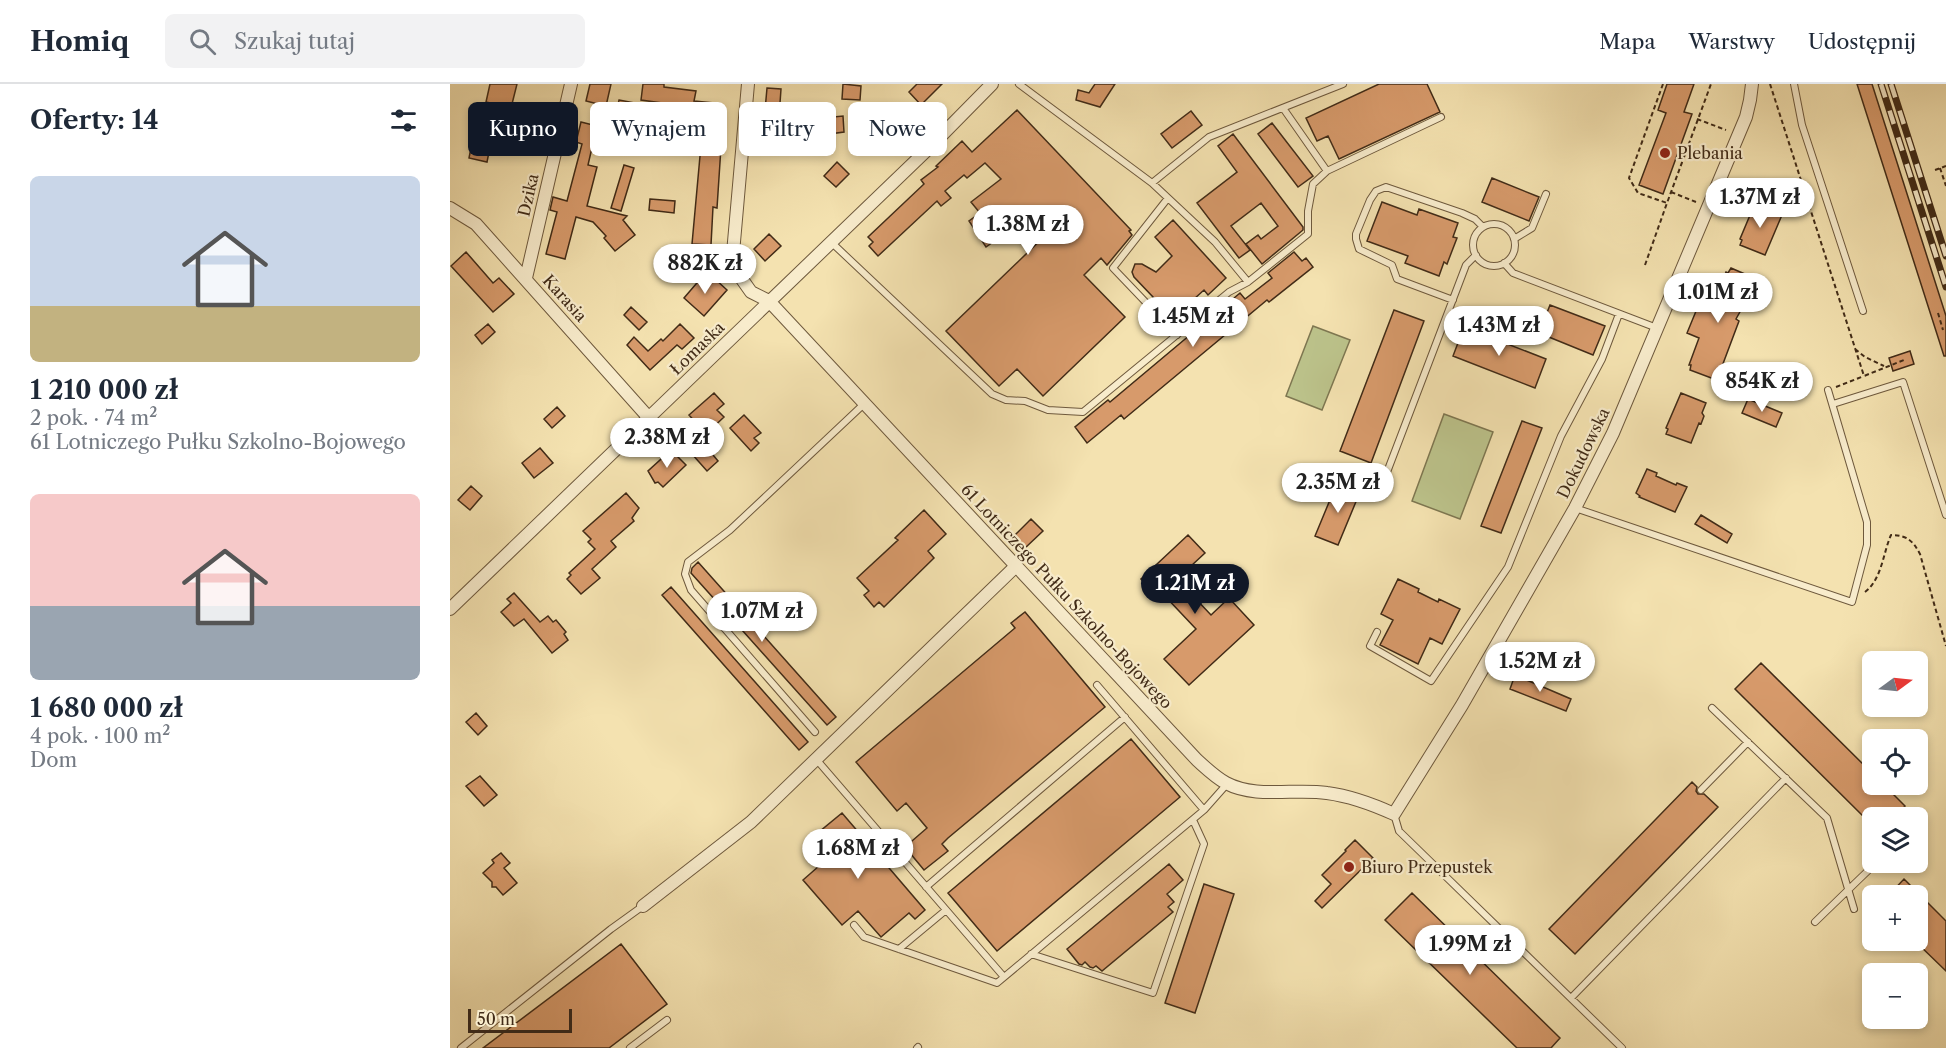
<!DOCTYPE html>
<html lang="pl">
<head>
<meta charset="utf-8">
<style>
  :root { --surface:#fff; --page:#f2f2f3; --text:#1f2937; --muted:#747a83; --line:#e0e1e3; --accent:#111827 }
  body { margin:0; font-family:"Libre Caslon Text",serif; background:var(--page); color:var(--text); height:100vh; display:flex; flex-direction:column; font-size:22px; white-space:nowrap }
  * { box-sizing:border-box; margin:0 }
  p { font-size:20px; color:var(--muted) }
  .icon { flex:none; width:33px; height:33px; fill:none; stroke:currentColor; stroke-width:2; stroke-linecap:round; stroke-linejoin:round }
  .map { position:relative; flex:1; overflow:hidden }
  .details { display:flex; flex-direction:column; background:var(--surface); width:450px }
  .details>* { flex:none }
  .top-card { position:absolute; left:18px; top:18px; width:570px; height:54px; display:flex; gap:12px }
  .needle { width:39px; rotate:75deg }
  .controls { position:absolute; left:1412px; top:567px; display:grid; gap:12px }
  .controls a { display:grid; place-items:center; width:66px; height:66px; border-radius:9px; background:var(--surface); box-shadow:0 3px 9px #0003; font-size:30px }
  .scale { position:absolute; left:18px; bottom:15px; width:104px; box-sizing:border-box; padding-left:6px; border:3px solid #412b17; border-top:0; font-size:16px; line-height:21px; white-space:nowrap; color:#412b17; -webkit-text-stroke:4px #f8eccc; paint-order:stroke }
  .price { position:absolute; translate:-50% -51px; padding:0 14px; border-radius:21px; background:#fff; color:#222; font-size:20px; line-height:39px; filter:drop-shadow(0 2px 3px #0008) }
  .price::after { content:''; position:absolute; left:50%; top:36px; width:18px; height:14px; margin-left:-9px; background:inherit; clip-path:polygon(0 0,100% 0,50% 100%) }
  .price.on { background:var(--accent); color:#fff }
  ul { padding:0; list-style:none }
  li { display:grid; align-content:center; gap:12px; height:318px; padding:0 30px }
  li span { display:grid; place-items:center; height:186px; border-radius:9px; color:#555 }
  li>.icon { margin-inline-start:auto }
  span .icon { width:108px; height:108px; fill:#fffc; stroke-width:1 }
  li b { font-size:26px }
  h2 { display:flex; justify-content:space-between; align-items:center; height:72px; padding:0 30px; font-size:26px }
  .pill { padding:0 21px; border-radius:9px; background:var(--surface); box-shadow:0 3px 9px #0003; font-size:21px; line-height:54px }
  .pill.on { background:var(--accent); color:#fff }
  header { display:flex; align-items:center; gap:36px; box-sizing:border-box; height:84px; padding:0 30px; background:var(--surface); border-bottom:2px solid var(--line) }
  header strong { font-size:28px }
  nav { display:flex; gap:33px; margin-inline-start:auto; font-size:21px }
  .search { width:420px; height:54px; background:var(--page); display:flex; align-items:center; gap:15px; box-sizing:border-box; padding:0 21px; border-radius:9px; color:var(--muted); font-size:22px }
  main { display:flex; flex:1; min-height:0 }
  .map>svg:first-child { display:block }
  .green { fill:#bcc38b; stroke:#7e7751; stroke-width:1.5 }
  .building { fill:#d79a6b; stroke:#412b17; stroke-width:1.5 }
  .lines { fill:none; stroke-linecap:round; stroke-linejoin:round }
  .lane-casing { stroke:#6e593d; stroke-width:8 }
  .street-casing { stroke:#6e593d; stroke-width:14 }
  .path { stroke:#412b17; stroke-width:2; stroke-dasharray:4.5 3; stroke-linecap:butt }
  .lane { stroke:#f8eccc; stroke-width:6 }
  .street { stroke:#f8eccc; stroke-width:12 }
  .rail-casing { stroke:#412b17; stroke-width:7 }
  .rail { stroke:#f8eccc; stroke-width:4.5; stroke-dasharray:14; stroke-linecap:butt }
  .poi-dot { fill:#8f2418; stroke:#f8eccc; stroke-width:2 }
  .labels { text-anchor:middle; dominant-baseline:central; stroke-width:4.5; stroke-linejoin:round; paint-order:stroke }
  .poi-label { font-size:16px; fill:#412b17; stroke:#f8eccc; text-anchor:start }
  .street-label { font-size:16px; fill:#412b17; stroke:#f8eccc }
</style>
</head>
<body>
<header>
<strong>Homiq</strong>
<div class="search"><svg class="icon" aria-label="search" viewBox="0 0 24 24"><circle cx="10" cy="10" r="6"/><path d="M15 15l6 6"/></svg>Szukaj tutaj</div>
<nav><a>Mapa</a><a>Warstwy</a><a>Udostępnij</a></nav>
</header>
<main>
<section class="details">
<h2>Oferty: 14<svg class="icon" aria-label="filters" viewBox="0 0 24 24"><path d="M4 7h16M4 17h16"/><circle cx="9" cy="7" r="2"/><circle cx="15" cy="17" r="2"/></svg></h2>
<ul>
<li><span style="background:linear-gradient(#c9d6e8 70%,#c2b280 0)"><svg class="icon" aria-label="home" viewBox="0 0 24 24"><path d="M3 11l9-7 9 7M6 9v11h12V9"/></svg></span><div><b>1 210 000 zł</b><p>2 pok. · 74 m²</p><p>61 Lotniczego Pułku Szkolno-Bojowego</p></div></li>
<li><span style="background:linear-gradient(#f6c9c9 60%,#9aa5b1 0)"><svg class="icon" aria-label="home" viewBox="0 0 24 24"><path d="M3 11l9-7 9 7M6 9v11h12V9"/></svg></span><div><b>1 680 000 zł</b><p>4 pok. · 100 m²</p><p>Dom</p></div></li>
</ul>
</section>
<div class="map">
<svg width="1496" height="964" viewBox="0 0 1496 964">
  <rect width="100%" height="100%" fill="#f4e2b0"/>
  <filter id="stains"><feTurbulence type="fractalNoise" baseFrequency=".00333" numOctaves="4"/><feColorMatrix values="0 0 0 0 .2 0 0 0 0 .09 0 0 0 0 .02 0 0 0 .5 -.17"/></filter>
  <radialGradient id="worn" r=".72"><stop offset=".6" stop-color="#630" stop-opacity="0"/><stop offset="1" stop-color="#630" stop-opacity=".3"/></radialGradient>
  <!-- green -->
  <path class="green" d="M863,242L900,256L872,326L836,312Z
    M994,330L1043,348L1010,435L962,417Z"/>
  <!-- building -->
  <path class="building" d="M40,0H67L61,24L36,18Z
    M140,0H161L156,22L136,17Z
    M193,0H214V3L246,7L244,17L264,19L262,38L252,37V29L219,25V20L191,16Z
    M393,0L411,2L410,16L392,15Z
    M467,0H492L471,21L459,8Z
    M645,0H665L650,23L626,16L628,6L639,9Z
    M929,0H977L990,28L889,75L878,52L867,57L856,34Z
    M1217,0H1244L1234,28L1242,30L1213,110L1189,101L1216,29L1208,26Z
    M1407,0H1422L1496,232V272H1494Z
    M317,4L331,5L327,61L312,60Z
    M169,16L185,19L178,47L163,43Z
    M73,23L96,30L88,55L80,53L79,56L74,55L73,59L70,58L67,67L57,64L62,47L65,48Z
    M435,26L449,42L430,60L415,44Z
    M567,26L681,146L679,147L682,151L657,181L651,174L634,191L675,233L593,312L567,285L549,302L496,247L601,146L585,129L549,159L546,156L536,163L519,137L530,129L521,118L551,95L535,79L517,94L514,91L495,107L501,114L491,122L487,117L428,172L419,162L423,158L418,153L474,100L471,96L488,83L486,82L512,57L522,68Z
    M741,27L752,41L722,64L711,50Z
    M393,32L394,48L364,52L363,70L352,69L353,36Z
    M131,38L147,42L138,81L147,83L137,122L177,132L173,136L185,151L165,167L154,154L156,152L143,138L126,133L115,175L96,170L107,128L100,126L103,113L117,117L132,60L126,58Z
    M822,39L863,92L848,103L808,50Z
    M783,50L853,143V146L812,180L796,160L808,151L811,155L828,142L811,119L781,142L800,166L789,174L747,119L787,88L768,62Z
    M22,59L40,63L37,78L19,74Z
    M251,61L271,63L267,124L263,123L261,161L242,160Z
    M387,78L399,90L386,103L374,92Z
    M174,81L184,84L171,127L161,124Z
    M1042,94L1089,113L1079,137L1032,118Z
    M200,115L225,117L224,129L199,126Z
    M932,118L967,131L969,125L1008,139L1003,153L1007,154L997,180L994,178L989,192L955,179L958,172L917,157Z
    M1307,120L1332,131L1315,171L1290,161L1292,156L1290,155L1303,124L1305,125Z
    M723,136L776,194L758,211L754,206L723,234L684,193L682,188L685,180H692L706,188L722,172L705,153Z
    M319,150L331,162L315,177L304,165Z
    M16,168L43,199L49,194L64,210L43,228L1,182Z
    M844,168L852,177L856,174L863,183L819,218L817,216L674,335L671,331L637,359L625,343L658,316L660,318L790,209L795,215L822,194L818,189Z
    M1281,184L1304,194L1300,204L1298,203L1288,225L1291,226L1286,235L1289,237L1271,285L1268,284L1264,295L1240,286L1241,281H1239L1249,254L1237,249L1251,215L1264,220L1276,188L1278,189Z
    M252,193L259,199L264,194L277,206L254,232L234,214Z
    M1100,221L1155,242L1143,271L1089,249Z
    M181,223L197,238L189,246L174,231Z
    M944,226L974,237L921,379L890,367Z
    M38,240L45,248L32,260L25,251Z
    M230,240L244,254L232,265L227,261L200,286L177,261L184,253L198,267L211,255L213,257Z
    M1014,243L1096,275L1085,304L1003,272Z
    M1460,267L1464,280L1443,287L1439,274Z
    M264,309L274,320L267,326L274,333L256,350L239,331Z
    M1231,309L1256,319L1252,329L1254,332L1251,340L1249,339L1241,359L1216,350L1218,345L1216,344Z
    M1298,315L1332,329L1326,343L1292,329Z
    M107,323L115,332L102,344L94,335Z
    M294,331L311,349L304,354L309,359L301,367L280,344Z
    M1072,337L1092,344L1051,449L1031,442Z
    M254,360L268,377L257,387L242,370Z
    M90,364L103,379L84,394L72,379Z
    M221,366L236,381L213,403L208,398L205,399L198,387Z
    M1197,385L1207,389L1206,392L1226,401L1227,399L1237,403L1225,428L1189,413L1190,412L1186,409Z
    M887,399L910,408L888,461L865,452Z
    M21,402L32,412L20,426L8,416Z
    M176,409L189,424L182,434L184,437L161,457L166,463L142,485L150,494L131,510L117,495L121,491L119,489L145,465L138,458L141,455L133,447Z
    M474,426L496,450L478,467L484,474L434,523L429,518L424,523L414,511L419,507L407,494L448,456L445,454Z
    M1251,431L1282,450L1277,459L1245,440Z
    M581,435L593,447L574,465L563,453Z
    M738,451L755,469L727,495L761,531L779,514L804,541L739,601L714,575L746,545L712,509L708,512L691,495Z
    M248,478L386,633L377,641L241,489L242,484Z
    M948,495L969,505L968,508L988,518L989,515L1010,525L992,560L980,554L968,580L930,561L943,536L931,530Z
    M221,503L358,658L349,666L212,511Z
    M64,509L90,538L98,532L103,538L106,536L116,548L114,550L118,556L102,569L74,535L64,542L51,528L61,519L57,515Z
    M575,528L655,623L498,754L492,760L498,767L474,786L455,763L477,744L456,719L447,727L406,678L565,544L561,539Z
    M1311,579L1422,689V700H1433L1455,722L1444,734H1415L1285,605Z
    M1065,591L1121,615L1116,627L1060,605Z
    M26,629L37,642L28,651L16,638Z
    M681,655L730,713L547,867L498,809Z
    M30,692L47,711L34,722L16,702Z
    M1242,698L1247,703L1246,707L1248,710H1254L1268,723L1125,870L1099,845Z
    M392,729L475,826L465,835L459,829L431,853L408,827L392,841L353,796L369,782L361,773L373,763L367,756L369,748Z
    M905,756L923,774L872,824L865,817L881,800L872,791L896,767L895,766Z
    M51,769L60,779L54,784L67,799L53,811L46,803H42V798L33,789L44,779L42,776Z
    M719,780L733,796L717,810L724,818L718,823L723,828L652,887L646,882L643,884L640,883L635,878L632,881L629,880L617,865Z
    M1454,795L1496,837V887L1467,859V812H1438Z
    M754,800L784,810L745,929L715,919Z
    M962,809L1110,954L1101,964H1067L935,836Z
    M171,860L217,920L159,964H33Z"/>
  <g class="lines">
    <defs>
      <path id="lane" d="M569,0L702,99L759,53L893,0
        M1344,0L1352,41L1413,227
        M833,24L877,87
        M702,99L765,158L798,198
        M718,114L663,184L727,251
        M1023 161a21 21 0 1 1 42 0a21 21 0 1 1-42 0Z
        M1064,155L1082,144L1096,110
        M381,158L542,310L556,316L575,317L598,326L633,328L779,208L798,198L858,150V127L863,100L877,87L991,33
        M1054,179L1063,189L1207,244
        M1003,216L947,195L942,181L909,165L906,155V150L920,116L926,107L936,103L1012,129L1025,135L1033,143
        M1383,320L1453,298L1496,431
        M934,396L1016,181L1026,171
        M1125,424L1402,518L1417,461V438L1378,306
        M927,548L920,562L981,597L1058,483L1111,352L1152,275L1169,230
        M647,601L754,726
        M1262,624L1377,734L1404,825
        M365,648L241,506L235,490L238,478L280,446L415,319
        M366,675L554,893
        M1251,706L1298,658
        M944,730L949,747L1172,964
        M476,803L675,633
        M1365,838L1427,778
        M404,841L414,853L547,899L754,726L777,700
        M449,865L496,826
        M581,870L703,909L754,760L743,736
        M1121,914L1336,694
        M11,964L161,845L193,822
        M180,964L217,936
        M467,964L468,963"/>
      <path id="street" d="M298,0L283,169L289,191L301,208L319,217L747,676C756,684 765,693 776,699C806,715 845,704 877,709C900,712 922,720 944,730L1012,621L1125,424L1163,349L1296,33L1300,16L1302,0
        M0,124L26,140L199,334
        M76,194L121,0
        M0,525L477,66L542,0
        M193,822L301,738L566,482"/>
    </defs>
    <!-- lane casing -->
    <use href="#lane" class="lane-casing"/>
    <!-- street casing -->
    <use href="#street" class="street-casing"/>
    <!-- path -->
    <path class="path" d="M1213,0L1179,94L1188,109L1217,119L1261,0
      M1320,0L1414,292L1454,276
      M1247,35L1276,46
      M1490,84L1496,102
      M1485,86L1496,82
      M1221,108L1246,118
      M1195,181L1217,119
      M1488,229L1493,246
      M1405,265L1415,273L1434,282
      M1386,303L1414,292
      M1415,508C1432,495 1433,469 1441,451C1457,451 1463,457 1470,470L1496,562"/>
    <!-- lane -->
    <use href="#lane" class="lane"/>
    <!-- street -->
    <use href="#street" class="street"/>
    <defs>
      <path id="rail" d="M1431,0L1496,203
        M1441,0L1496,172"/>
    </defs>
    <!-- rail casing -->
    <use href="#rail" class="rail-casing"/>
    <!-- rail -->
    <use href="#rail" class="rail"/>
  </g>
  <!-- markers -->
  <g class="poi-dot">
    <circle cx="1215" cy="69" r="6"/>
    <circle cx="899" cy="783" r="6"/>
  </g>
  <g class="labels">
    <!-- poi labels -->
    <g class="poi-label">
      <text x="1227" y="69">Plebania</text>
      <text x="911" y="783">Biuro Przepustek</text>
    </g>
    <!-- street labels -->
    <g class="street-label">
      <text transform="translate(78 111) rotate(-77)">Dzika</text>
      <text transform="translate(115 214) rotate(48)">Karasia</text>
      <text transform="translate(247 264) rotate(-44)">Łomaska</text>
      <text transform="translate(1133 369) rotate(-64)">Dokudowska</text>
      <text transform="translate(617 512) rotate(47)">61 Lotniczego Pułku Szkolno-Bojowego</text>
    </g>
  </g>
  <rect width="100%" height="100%" filter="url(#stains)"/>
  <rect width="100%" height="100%" fill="url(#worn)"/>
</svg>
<div class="controls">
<a><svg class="needle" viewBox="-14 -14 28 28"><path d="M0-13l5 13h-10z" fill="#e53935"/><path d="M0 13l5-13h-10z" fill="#747a83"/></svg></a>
<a><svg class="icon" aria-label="locate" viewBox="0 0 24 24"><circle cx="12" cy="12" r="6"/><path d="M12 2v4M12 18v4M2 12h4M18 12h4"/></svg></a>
<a><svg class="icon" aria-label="layers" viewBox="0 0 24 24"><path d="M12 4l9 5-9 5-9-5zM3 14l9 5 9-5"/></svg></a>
<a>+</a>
<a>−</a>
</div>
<div class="scale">50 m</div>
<b class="price" style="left:1310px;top:145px">1.37M zł</b>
<b class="price" style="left:578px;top:172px">1.38M zł</b>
<b class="price" style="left:255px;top:211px">882K zł</b>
<b class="price" style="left:1268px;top:240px">1.01M zł</b>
<b class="price" style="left:743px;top:264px">1.45M zł</b>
<b class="price" style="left:1049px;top:273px">1.43M zł</b>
<b class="price" style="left:1312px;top:329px">854K zł</b>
<b class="price" style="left:217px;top:385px">2.38M zł</b>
<b class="price" style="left:888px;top:430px">2.35M zł</b>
<b class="price on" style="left:745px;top:531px">1.21M zł</b>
<b class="price" style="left:312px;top:559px">1.07M zł</b>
<b class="price" style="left:1090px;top:609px">1.52M zł</b>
<b class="price" style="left:408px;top:796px">1.68M zł</b>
<b class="price" style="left:1020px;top:892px">1.99M zł</b>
<div class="top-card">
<a class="pill on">Kupno</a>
<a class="pill">Wynajem</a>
<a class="pill">Filtry</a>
<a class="pill">Nowe</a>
</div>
</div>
</main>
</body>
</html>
